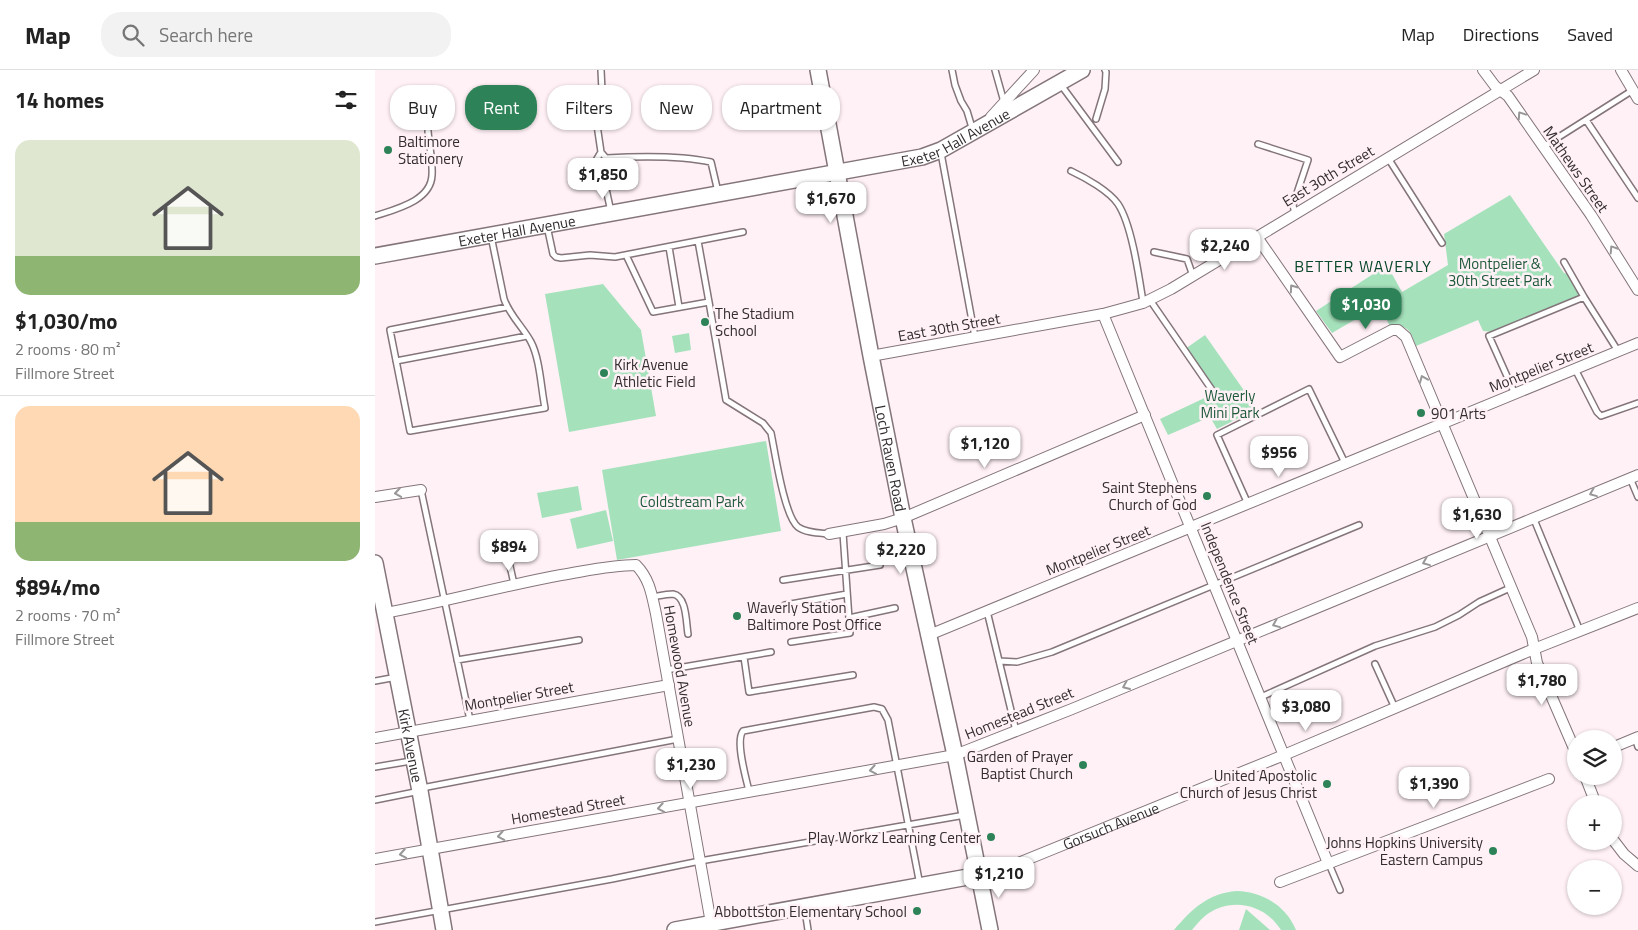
<!DOCTYPE html>
<html lang="en">
<head>
<meta charset="utf-8">
<style>
  :root { --surface:#fff; --page:#f2f2f2; --text:#222; --muted:#767676; --line:#e0e0e0; --accent:#2d8357 }
  body { margin:0; font-family:"Titillium Web",sans-serif; background:var(--page); color:var(--text); height:100vh; display:flex; flex-direction:column; font-size:19px; white-space:nowrap }
  * { box-sizing:border-box; margin:0 }
  p { font-size:16px; color:var(--muted) }
  .icon { flex:none; width:28px; height:28px; fill:none; stroke:currentColor; stroke-width:2; stroke-linecap:round; stroke-linejoin:round }
  .map { position:relative; flex:1; overflow:hidden }
  .panel { display:flex; flex-direction:column; background:var(--surface); width:375px }
  .panel>* { flex:none }
  .top-card { position:absolute; left:15px; top:15px; width:475px; height:45px; display:flex; gap:10px }
  .tools { position:absolute; left:1192px; top:660px; display:grid; gap:10px }
  .tools a { display:grid; place-items:center; width:55px; height:55px; border-radius:50%; background:var(--surface); box-shadow:0 1px 4px #0004; font-size:25px }
  .price { position:absolute; translate:-50% -42px; padding:0 11px; border-radius:10px; background:#fff; color:#222; font-size:16px; line-height:32px; filter:drop-shadow(0 1px 2px #0008) }
  .price::after { content:''; position:absolute; left:50%; top:30px; width:15px; height:11px; margin-left:-8px; background:inherit; clip-path:polygon(0 0,100% 0,50% 100%) }
  .price.on { background:var(--accent); color:#fff }
  ul { padding:0; list-style:none }
  li { display:grid; align-content:center; gap:10px; height:265px; padding:0 15px }
  li+li { border-top:1px solid var(--line) }
  li span { display:grid; place-items:center; height:155px; border-radius:15px; color:#555 }
  li>.icon { margin-inline-start:auto }
  span .icon { width:90px; height:90px; fill:#fffc; stroke-width:1 }
  li b { font-size:21px }
  h2 { display:flex; justify-content:space-between; align-items:center; height:60px; padding:0 15px; font-size:21px }
  .pill { padding:0 18px; border-radius:20px; background:var(--surface); box-shadow:0 1px 4px #0004; font-size:18px; line-height:45px }
  .pill.on { background:var(--accent); color:#fff }
  header { display:flex; align-items:center; gap:30px; box-sizing:border-box; height:70px; padding:0 25px; background:var(--surface); border-bottom:1px solid var(--line) }
  header strong { font-size:24px }
  nav { display:flex; gap:28px; margin-inline-start:auto; font-size:18px }
  .search { width:350px; height:45px; background:var(--page); display:flex; align-items:center; gap:12px; box-sizing:border-box; padding:0 18px; border-radius:20px; color:var(--muted); font-size:19px }
  main { display:flex; flex:1; min-height:0 }
  .map>svg:first-child { display:block }
  .green { fill:#a5e2bc }
  .lines { fill:none; stroke-linecap:round; stroke-linejoin:round }
  .lane-casing { stroke:#84757b; stroke-width:8 }
  .street-casing { stroke:#84757b; stroke-width:12 }
  .secondary-casing { stroke:#84757b; stroke-width:18 }
  .lane { stroke:#fff; stroke-width:5 }
  .street { stroke:#fff; stroke-width:10 }
  .secondary { stroke:#fff; stroke-width:15 }
  .oneway { stroke:#999697 }
  .poi-dot { fill:#2d8357; stroke:#fff1f6; stroke-width:2 }
  .labels { text-anchor:middle; dominant-baseline:central; stroke-width:5; stroke-linejoin:round; paint-order:stroke }
  .street-label { font-size:15px; fill:#332d2f; stroke:#fff1f6 }
  .poi-label { font-size:15px; fill:#332d2f; stroke:#fff1f6; text-anchor:end }
  .park-label { font-size:15px; fill:#1e593a; stroke:#fff1f6 }
  .neighbourhood-label { font-size:16px; letter-spacing:1px; fill:#08482b; stroke:#fff1f6 }
</style>
</head>
<body>
<header>
<strong>Map</strong>
<div class="search"><svg class="icon" aria-label="search" viewBox="0 0 24 24"><circle cx="10" cy="10" r="6"/><path d="M15 15l6 6"/></svg>Search here</div>
<nav><a>Map</a><a>Directions</a><a>Saved</a></nav>
</header>
<main>
<section class="panel">
<h2>14 homes<svg class="icon" aria-label="filters" viewBox="0 0 24 24"><path d="M4 7h16M4 17h16"/><circle cx="9" cy="7" r="2"/><circle cx="15" cy="17" r="2"/></svg></h2>
<ul>
<li><span style="background:linear-gradient(#dfe7d0 75%,#8fb573 0)"><svg class="icon" aria-label="home" viewBox="0 0 24 24"><path d="M3 11l9-7 9 7M6 9v11h12V9"/></svg></span><div><b>$1,030/mo</b><p>2 rooms · 80 m²</p><p>Fillmore Street</p></div></li>
<li><span style="background:linear-gradient(#ffd9b3 75%,#8fb573 0)"><svg class="icon" aria-label="home" viewBox="0 0 24 24"><path d="M3 11l9-7 9 7M6 9v11h12V9"/></svg></span><div><b>$894/mo</b><p>2 rooms · 70 m²</p><p>Fillmore Street</p></div></li>
</ul>
</section>
<div class="map">
<svg width="1263" height="860" viewBox="0 0 1263 860">
  <rect width="100%" height="100%" fill="#fff1f6"/>
  <!-- green -->
  <path class="green" d="M1135,125L1189,203L1193,204L1205,226L1118,262L1108,261L1103,250L1041,276C1035,260 1033,254 1015,257L1005,235L957,263L941,241L1012,195L1027,222L1073,195L1069,164Z
    M228,214L266,260L281,346L194,362L170,224Z
    M314,263L316,280L300,283L297,266Z
    M830,265L882,339L842,359L835,347L793,365L785,349L840,323L810,279Z
    M391,371L406,461L242,490L227,400Z
    M203,416L207,440L167,448L162,423Z
    M231,440L238,471L202,479L195,449Z
    M862,821C888,822 911,836 921,860H906C890,834 855,826 830,846C825,850 821,855 817,860H799C817,839 833,823 862,821Z
    M871,839L895,860H864Z"/>
  <g class="lines">
    <defs>
      <path id="lane" d="M226,0L227,21L222,42V55L226,82L231,88L233,94L234,103L230,114L236,142
        M577,0L580,15L586,31L592,41L598,61
        M620,0L629,32
        M686,15L743,92
        M721,49L730,19L731,2L730,0
        M1211,50L1263,128
        M883,74L933,90L918,135L920,144
        M1168,77L1258,20
        M226,82L220,92V105L230,114
        M566,83L600,267
        M231,88C265,86 303,85 336,92L343,122
        M1013,88L1067,173
        M696,101C711,108 734,121 743,134C757,155 764,207 768,232
        M0,146C21,139 56,131 57,105C58,91 54,75 53,61
        M172,156L178,184L181,187L186,188L215,185L240,187L368,162
        M116,166L129,229C135,246 148,257 156,272C165,289 166,318 170,338L35,361L15,260L132,237
        M294,177L304,237
        M779,182L812,189L818,206
        M251,185L278,242L334,232L323,171
        M1189,192L1209,227
        M775,230L837,320
        M334,232L351,330L388,353L396,363C400,382 409,446 423,457C431,463 444,463 454,464
        M21,291L152,266
        M1200,299L1222,342L1226,346L1263,333
        M1140,324L1114,266L1209,227L1243,281
        M1255,408L1263,427
        M46,420L95,650
        M873,434L842,365L934,319L970,393
        M1158,447L1205,561
        M133,487L139,514
        M408,510L505,495
        M277,527C283,526 292,524 298,524C312,526 311,553 313,564
        M410,535L472,524
        M612,541L641,661
        M474,548L520,538
        M416,572L475,563L468,463
        M369,587L374,622L478,605
        M82,590L204,570
        M624,591L642,592L677,582L984,455
        M1000,594L1020,638
        M291,600L396,582
        M0,611L22,607
        M886,627L1000,576L1060,557L1084,545L1104,532L1135,518
        M1260,668L1263,677
        M0,697L36,691
        M374,721C371,708 360,671 368,661L499,637L507,639L513,650L545,815
        M0,730L45,721L52,717L303,669
        M954,794L965,820
        M430,840L433,860
        M0,852L237,809L325,791L590,745"/>
      <g id="street">
        <path d="M1108,0L1120,16L1133,26L1216,145L1263,220"/>
        <path d="M1246,0L1263,29"/>
        <path d="M616,47L659,0"/>
        <path d="M882,167L965,287L1017,260H1023L1031,267L1157,567L1162,593L1201,683"/>
        <path d="M728,244L953,793"/>
        <path d="M496,286L728,244L768,233L796,219L1159,0"/>
        <path d="M0,427L46,420"/>
        <path d="M454,464L509,454L528,448L770,345"/>
        <path d="M10,543C69,532 127,516 186,505C211,501 236,495 261,495C275,509 277,526 281,544L336,853"/>
        <path d="M554,565L1263,273"/>
        <path d="M0,668L294,615"/>
        <path d="M1239,677L1263,667"/>
        <path d="M1210,706L1221,734"/>
        <path d="M1239,771L1249,784L1263,796"/>
        <path d="M0,789L580,685L697,639L1263,405"/>
        <path id="s1" d="M604,805L620,802L641,794L909,685L1159,579L1263,538"/>
        <path d="M905,812L1174,709"/>
      </g>
      <g id="secondary">
        <path id="s2" d="M443,0L496,286L528,448L580,685L615,860"/>
        <path id="s3" d="M0,186L547,87L566,80L707,0"/>
        <path id="s4" d="M0,493L45,721L69,860"/>
        <path d="M300,860L604,805"/>
      </g>
    </defs>
    <!-- lane casing -->
    <use href="#lane" class="lane-casing"/>
    <!-- street casing -->
    <use href="#street" class="street-casing"/>
    <!-- secondary casing -->
    <use href="#secondary" class="secondary-casing"/>
    <!-- lane -->
    <use href="#lane" class="lane"/>
    <!-- street -->
    <use href="#street" class="street"/>
    <!-- secondary -->
    <use href="#secondary" class="secondary"/>
  </g>
  <!-- one-way arrows -->
  <defs><path id="oneway-chevron" d="M-2-3.5L2.5 0L-2 3.5" fill="none" stroke-width="1.6" stroke-linecap="round" stroke-linejoin="round" transform="scale(1.25)"/></defs>
  <g class="oneway">
    <use href="#oneway-chevron" transform="translate(1146 45) rotate(-124)"/>
    <use href="#oneway-chevron" transform="translate(1238 179) rotate(-123)"/>
    <use href="#oneway-chevron" transform="translate(918 218) rotate(-125)"/>
    <use href="#oneway-chevron" transform="translate(1048 309) rotate(-112)"/>
    <use href="#oneway-chevron" transform="translate(23 423) rotate(171)"/>
    <use href="#oneway-chevron" transform="translate(1218 423) rotate(158)"/>
    <use href="#oneway-chevron" transform="translate(1051 492) rotate(158)"/>
    <use href="#oneway-chevron" transform="translate(901 554) rotate(158)"/>
    <use href="#oneway-chevron" transform="translate(751 616) rotate(157)"/>
    <use href="#oneway-chevron" transform="translate(498 700) rotate(170)"/>
    <use href="#oneway-chevron" transform="translate(286 738) rotate(170)"/>
    <use href="#oneway-chevron" transform="translate(126 766) rotate(170)"/>
    <use href="#oneway-chevron" transform="translate(28 784) rotate(170)"/>
  </g>
  <!-- markers -->
  <g class="poi-dot">
    <circle cx="13" cy="80" r="5"/>
    <circle cx="330" cy="252" r="5"/>
    <circle cx="229" cy="303" r="5"/>
    <circle cx="1046" cy="343" r="5"/>
    <circle cx="832" cy="426" r="5"/>
    <circle cx="362" cy="546" r="5"/>
    <circle cx="708" cy="695" r="5"/>
    <circle cx="952" cy="714" r="5"/>
    <circle cx="616" cy="767" r="5"/>
    <circle cx="1118" cy="781" r="5"/>
    <circle cx="542" cy="841" r="5"/>
  </g>
  <g class="labels">
    <!-- street labels -->
    <g class="street-label">
      <text stroke="none"><textPath href="#s3" startOffset="594">Exeter Hall Avenue</textPath></text>
      <text transform="translate(1201 99) rotate(55)">Mathews Street</text>
      <text transform="translate(953 106) rotate(-31)">East 30th Street</text>
      <text stroke="none"><textPath href="#s3" startOffset="144">Exeter Hall Avenue</textPath></text>
      <text transform="translate(574 257) rotate(-10)">East 30th Street</text>
      <text transform="translate(1166 297) rotate(-22)">Montpelier Street</text>
      <text stroke="none"><textPath href="#s2" startOffset="395">Loch Raven Road</textPath></text>
      <text transform="translate(723 480) rotate(-22)">Montpelier Street</text>
      <text transform="translate(855 513) rotate(68)">Independence Street</text>
      <text transform="translate(305 596) rotate(80)">Homewood Avenue</text>
      <text transform="translate(144 626) rotate(-10)">Montpelier Street</text>
      <text transform="translate(644 643) rotate(-22)">Homestead Street</text>
      <text stroke="none"><textPath href="#s4" startOffset="186">Kirk Avenue</textPath></text>
      <text transform="translate(193 739) rotate(-10)">Homestead Street</text>
      <text stroke="none"><textPath href="#s1" startOffset="141">Gorsuch Avenue</textPath></text>
    </g>
    <!-- poi labels -->
    <g class="poi-label">
      <text x="23" y="71" text-anchor="start">Baltimore<tspan x="23" dy="17">Stationery</tspan></text>
      <text x="340" y="243" text-anchor="start">The Stadium<tspan x="340" dy="17">School</tspan></text>
      <text x="239" y="294" text-anchor="start">Kirk Avenue<tspan x="239" dy="17">Athletic Field</tspan></text>
      <text x="1056" y="343" text-anchor="start">901 Arts</text>
      <text x="822" y="417">Saint Stephens<tspan x="822" dy="17">Church of God</tspan></text>
      <text x="372" y="537" text-anchor="start">Waverly Station<tspan x="372" dy="17">Baltimore Post Office</tspan></text>
      <text x="698" y="686">Garden of Prayer<tspan x="698" dy="17">Baptist Church</tspan></text>
      <text x="942" y="705">United Apostolic<tspan x="942" dy="17">Church of Jesus Christ</tspan></text>
      <text x="606" y="767">Play Workz Learning Center</text>
      <text x="1108" y="772">Johns Hopkins University<tspan x="1108" dy="17">Eastern Campus</tspan></text>
      <text x="532" y="841">Abbottston Elementary School</text>
    </g>
    <!-- park labels -->
    <g class="park-label">
      <text x="1125" y="193">Montpelier &amp;<tspan x="1125" dy="17">30th Street Park</tspan></text>
      <text x="855" y="325">Waverly<tspan x="855" dy="17">Mini Park</tspan></text>
      <text x="317" y="431">Coldstream Park</text>
    </g>
    <!-- neighbourhood labels -->
    <g class="neighbourhood-label">
      <text x="988" y="196">BETTER WAVERLY</text>
    </g>
  </g>
</svg>
<div class="tools">
<a><svg class="icon" aria-label="layers" viewBox="0 0 24 24"><path d="M12 4l9 5-9 5-9-5zM3 14l9 5 9-5"/></svg></a>
<a>+</a>
<a>−</a>
</div>
<b class="price" style="left:228px;top:130px">$1,850</b>
<b class="price" style="left:456px;top:154px">$1,670</b>
<b class="price" style="left:850px;top:201px">$2,240</b>
<b class="price on" style="left:991px;top:260px">$1,030</b>
<b class="price" style="left:610px;top:399px">$1,120</b>
<b class="price" style="left:904px;top:408px">$956</b>
<b class="price" style="left:1102px;top:470px">$1,630</b>
<b class="price" style="left:134px;top:502px">$894</b>
<b class="price" style="left:526px;top:505px">$2,220</b>
<b class="price" style="left:1167px;top:636px">$1,780</b>
<b class="price" style="left:931px;top:662px">$3,080</b>
<b class="price" style="left:316px;top:720px">$1,230</b>
<b class="price" style="left:1059px;top:739px">$1,390</b>
<b class="price" style="left:624px;top:829px">$1,210</b>
<div class="top-card">
<a class="pill">Buy</a>
<a class="pill on">Rent</a>
<a class="pill">Filters</a>
<a class="pill">New</a>
<a class="pill">Apartment</a>
</div>
</div>
</main>
</body>
</html>
